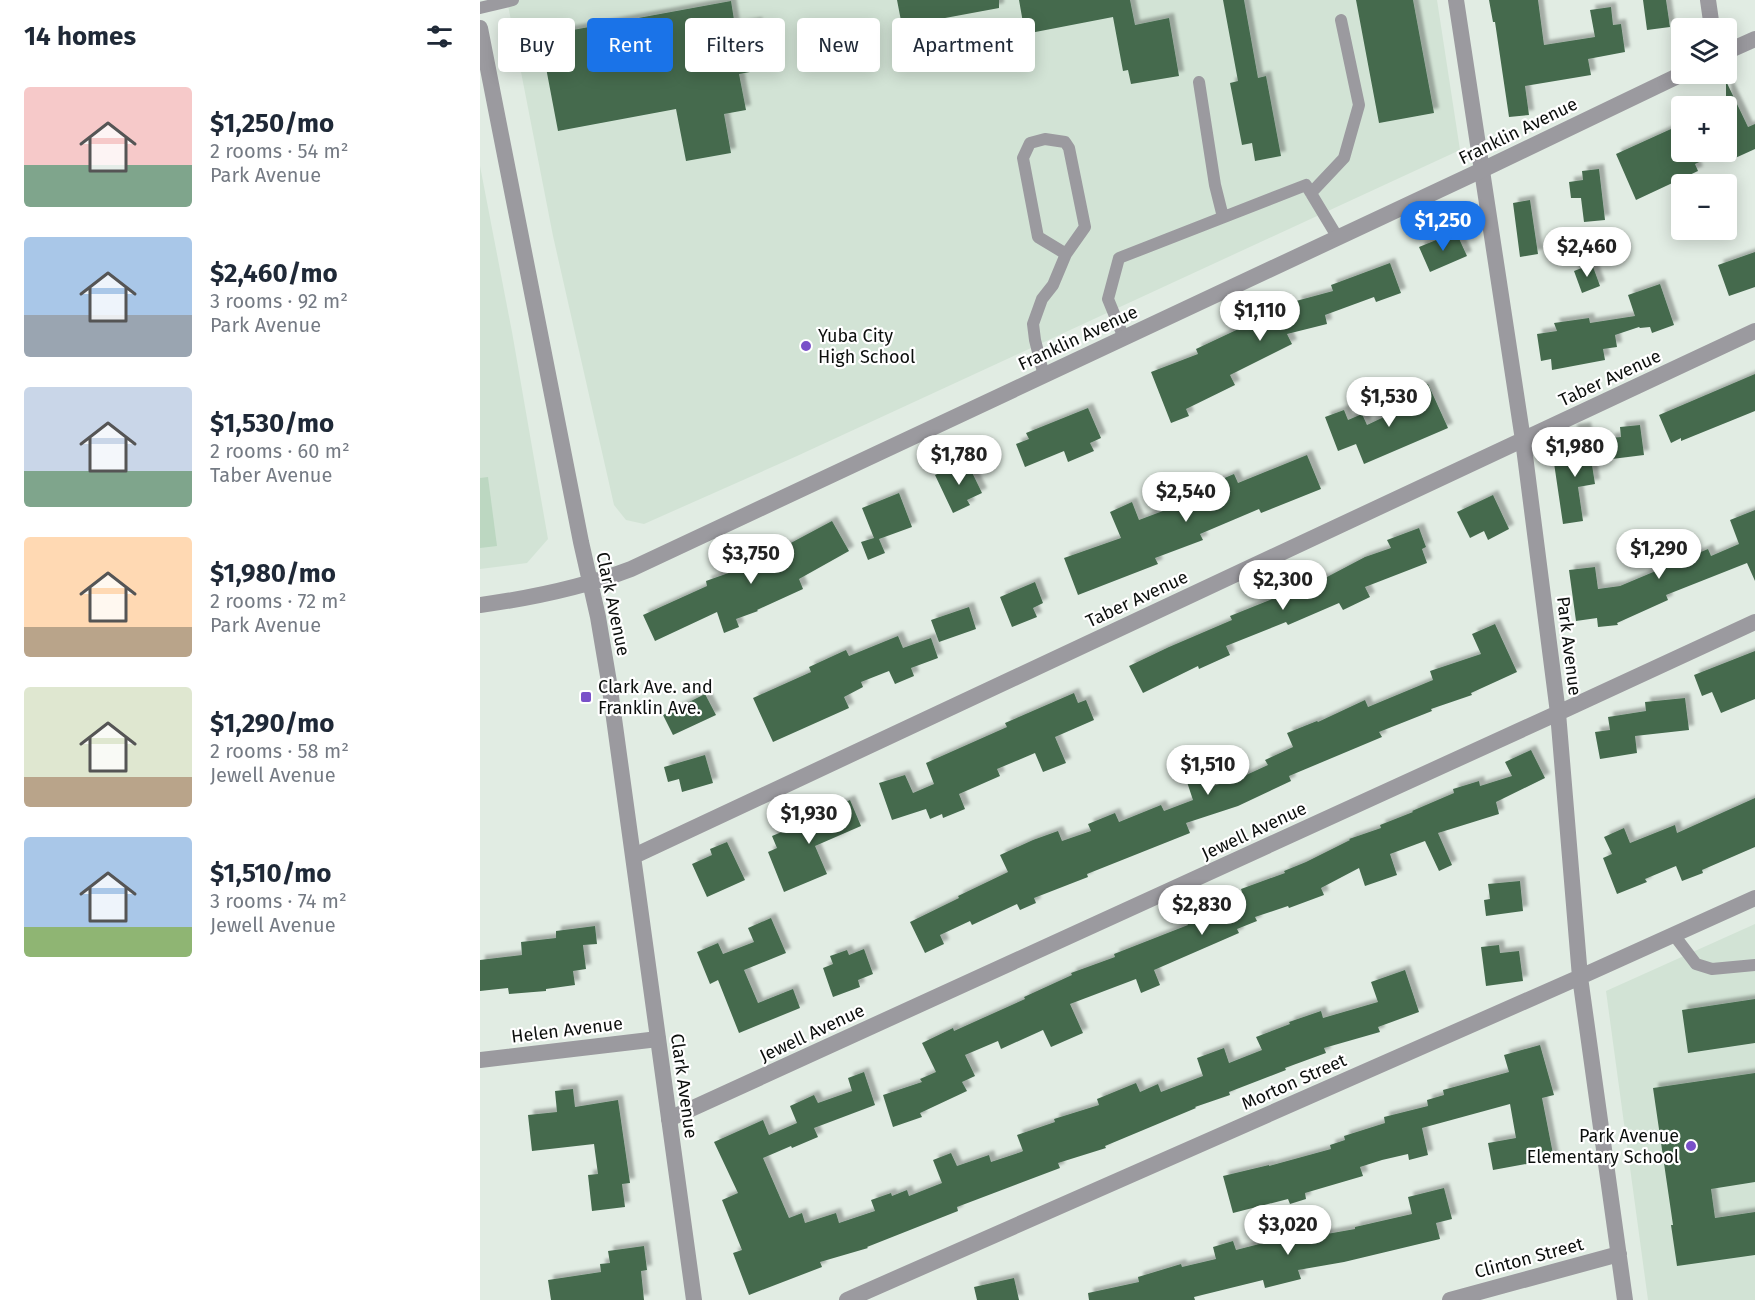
<!DOCTYPE html>
<html lang="en">
<head>
<meta charset="utf-8">
<style>
  :root { --surface:#fff; --page:#f2f2f3; --text:#1f2937; --muted:#747a83; --accent:#1a73e8 }
  body { margin:0; font-family:"Fira Sans",sans-serif; background:var(--page); color:var(--text); height:100vh; display:flex; flex-direction:column; font-size:22px; white-space:nowrap }
  * { box-sizing:border-box; margin:0 }
  p { font-size:20px; color:var(--muted) }
  .icon { flex:none; width:33px; height:33px; fill:none; stroke:currentColor; stroke-width:2; stroke-linecap:round; stroke-linejoin:round }
  .map { position:relative; flex:1; overflow:hidden }
  .drawer { display:flex; flex-direction:column; background:var(--surface); width:480px }
  .drawer>* { flex:none }
  .banner { position:absolute; left:18px; top:18px; width:570px; height:54px; display:flex; gap:12px }
  .fabs { position:absolute; left:1191px; top:18px; display:grid; gap:12px }
  .fabs a { display:grid; place-items:center; width:66px; height:66px; border-radius:6px; background:var(--surface); box-shadow:0 3px 15px #0003; font-size:30px }
  .price { position:absolute; translate:-50% -51px; padding:0 14px; border-radius:21px; background:#fff; color:#222; font-size:20px; line-height:39px; filter:drop-shadow(0 2px 3px #0008) }
  .price::after { content:''; position:absolute; left:50%; top:36px; width:18px; height:14px; margin-left:-9px; background:inherit; clip-path:polygon(0 0,100% 0,50% 100%) }
  .price.on { background:var(--accent); color:#fff }
  ul { padding:0; list-style:none }
  li { display:flex; align-items:center; gap:18px; height:150px; padding:0 24px }
  li span { display:grid; place-items:center; flex:none; width:168px; height:120px; border-radius:6px; color:#555 }
  li>.icon { margin-inline-start:auto }
  span .icon { width:72px; height:72px; fill:#fffc; stroke-width:1 }
  li b { font-size:26px }
  h2 { display:flex; justify-content:space-between; align-items:center; height:72px; padding:0 24px; font-size:26px }
  .chip { padding:0 21px; border-radius:6px; background:var(--surface); box-shadow:0 3px 15px #0003; font-size:21px; line-height:54px }
  .chip.on { background:var(--accent); color:#fff }
  main { display:flex; flex:1; min-height:0 }
  .map>svg:first-child { display:block }
  .built { fill:#d2e3d5 }
  .pitch { fill:#bcd7c1 }
  .building { fill:#456a4e; filter:url(#shadow) }
  .lines { fill:none; stroke-linecap:round; stroke-linejoin:round }
  .service { stroke:#9b9a9f; stroke-width:12 }
  .minor { stroke:#9b9a9f; stroke-width:16 }
  .tertiary { stroke:#9b9a9f; stroke-width:16 }
  .poi-dot { fill:#7950c9; stroke:#fff; stroke-width:2 }
  .labels { text-anchor:middle; dominant-baseline:central; stroke-width:4.5; stroke-linejoin:round; paint-order:stroke }
  .street-label { font-size:18px; fill:#0c0f0d; stroke:#fff }
  .poi-label { font-size:18px; fill:#0c0f0d; stroke:#fff; text-anchor:start }
</style>
</head>
<body>
<main>
<section class="drawer">
<h2>14 homes<svg class="icon" aria-label="filters" viewBox="0 0 24 24"><path d="M4 7h16M4 17h16"/><circle cx="9" cy="7" r="2"/><circle cx="15" cy="17" r="2"/></svg></h2>
<ul>
<li><span style="background:linear-gradient(#f6c9c9 65%,#7fa58c 0)"><svg class="icon" aria-label="home" viewBox="0 0 24 24"><path d="M3 11l9-7 9 7M6 9v11h12V9"/></svg></span><div><b>$1,250/mo</b><p>2 rooms · 54 m²</p><p>Park Avenue</p></div></li>
<li><span style="background:linear-gradient(#a9c7e8 65%,#9aa5b1 0)"><svg class="icon" aria-label="home" viewBox="0 0 24 24"><path d="M3 11l9-7 9 7M6 9v11h12V9"/></svg></span><div><b>$2,460/mo</b><p>3 rooms · 92 m²</p><p>Park Avenue</p></div></li>
<li><span style="background:linear-gradient(#c9d6e8 70%,#7fa58c 0)"><svg class="icon" aria-label="home" viewBox="0 0 24 24"><path d="M3 11l9-7 9 7M6 9v11h12V9"/></svg></span><div><b>$1,530/mo</b><p>2 rooms · 60 m²</p><p>Taber Avenue</p></div></li>
<li><span style="background:linear-gradient(#ffd9b3 75%,#b9a48a 0)"><svg class="icon" aria-label="home" viewBox="0 0 24 24"><path d="M3 11l9-7 9 7M6 9v11h12V9"/></svg></span><div><b>$1,980/mo</b><p>2 rooms · 72 m²</p><p>Park Avenue</p></div></li>
<li><span style="background:linear-gradient(#dfe7d0 75%,#b9a48a 0)"><svg class="icon" aria-label="home" viewBox="0 0 24 24"><path d="M3 11l9-7 9 7M6 9v11h12V9"/></svg></span><div><b>$1,290/mo</b><p>2 rooms · 58 m²</p><p>Jewell Avenue</p></div></li>
<li><span style="background:linear-gradient(#a9c7e8 75%,#8fb573 0)"><svg class="icon" aria-label="home" viewBox="0 0 24 24"><path d="M3 11l9-7 9 7M6 9v11h12V9"/></svg></span><div><b>$1,510/mo</b><p>3 rooms · 74 m²</p><p>Jewell Avenue</p></div></li>
</ul>
</section>
<div class="map">
<svg width="1275" height="1300" viewBox="0 0 1275 1300">
  <defs>
    <filter id="shadow"><feDropShadow dx="5" dy="-5" stdDeviation="1.5" flood-color="#0004"/></filter>
  </defs>
  <rect width="100%" height="100%" fill="#e1ece3"/>
  <!-- built -->
  <path class="built" d="M27,0H957L980,150L317,456L164,524L146,520L134,505L73,236Z
    M0,166L32,332L68,539L47,563L0,569Z
    M1275,924V1300H1168L1126,991Z"/>
  <!-- pitch -->
  <path class="pitch" d="M8,477L17,546L0,548V478Z"/>
  <!-- building -->
  <path class="building" d="M417,0H519V8L422,26Z
    M539,0H650L655,25L689,18L699,76L651,84L648,70L643,71L633,17L545,34Z
    M743,0H764L778,78L786,76L801,156L775,161L772,143L762,145L750,83L758,81Z
    M876,0H933L954,113L899,123Z
    M1009,0H1058L1064,45L1115,37L1110,10L1131,7L1133,25L1141,24L1145,52L1108,59L1111,75L1045,86L1049,115L1029,117L1015,22H1013Z
    M1163,0H1186L1190,27L1167,30Z
    M251,1L255,26L277,22L286,69L259,74L266,110L244,114L251,153L206,161L196,109L78,131L60,36Z
    M1246,81L1268,127L1275,124V149L1253,159L1246,145Z
    M1202,124V152H1241L1215,164L1218,171L1156,200L1136,154Z
    M1119,169L1125,220L1104,222L1101,198H1091L1089,182L1103,180L1102,171Z
    M1050,200L1058,254L1040,257L1033,203Z
    M976,232L987,256L950,272L939,247Z
    M1275,252V287L1249,296L1238,265Z
    M910,263L921,293L896,302L894,297L845,315L847,324L807,334L812,344L750,375L755,385L706,409L709,416L691,423L671,372L718,354L716,349L784,317L787,323L820,314L816,301L853,291L851,285Z
    M1112,264L1120,286L1102,293L1094,271Z
    M1180,284L1194,325L1172,333L1170,327L1160,328L1159,327L1135,335L1137,347L1123,349L1125,360L1072,370L1071,359L1061,361L1057,334L1077,331L1074,323L1109,318L1110,323L1155,316L1148,295Z
    M1275,374V411L1201,441V438L1191,443L1179,415Z
    M948,384L968,428L884,464L876,444L858,451L845,417L864,410L868,420L882,414L887,425L938,401L933,390Z
    M608,408L621,438L610,443L614,451L588,462L584,451L545,467L536,444L549,439L546,433Z
    M1160,425L1164,455L1132,459L1130,438L1141,437L1140,427Z
    M1106,427L1115,484L1098,487L1103,521L1083,524L1074,463L1096,459L1092,429Z
    M827,455L841,489L781,513L779,509L720,534L723,540L675,558L678,564L598,595L584,558L641,538L630,512L652,502L659,520L712,500L709,493L754,474L758,483Z
    M486,460L502,493L487,500L490,505L473,513L455,475Z
    M419,493L432,527L399,539L405,553L388,560L381,542L394,538L382,508Z
    M1013,495L1029,529L1008,540L1004,531L990,538L977,512Z
    M1275,510V581L1267,563L1186,595L1188,600L1137,623L1138,625L1118,627L1117,618L1096,621L1089,570L1115,567L1118,589L1140,586L1228,549L1231,556L1259,544L1250,520Z
    M352,521L369,551L319,579L323,589L277,610L278,611L256,619L259,627L244,633L237,612L175,641L163,615L227,586L226,581L271,565L270,562L307,545Z
    M939,528L946,547L942,549L947,563L885,587L890,597L863,610L859,603L808,625L806,622L746,646L750,655L719,669L718,666L663,693L649,666L689,647L752,620L750,616L847,577L885,557L911,548L907,540Z
    M555,582L563,603L553,608L557,617L532,627L520,597Z
    M489,607L496,629L459,642L451,620Z
    M1015,624L1037,672L991,693L992,695L951,709L952,711L899,732L902,737L809,776L811,781L758,806L706,823L710,833L607,874L608,877L554,898L556,903L540,910L537,904L492,925L490,921L460,935L464,944L445,953L430,922L479,898L478,896L528,872L520,855L553,840L578,831L582,841L611,831L608,824L635,813L639,822L681,805L684,811L713,800L706,779L725,773L730,787L764,776L788,765L785,760L813,747L807,733L837,721L838,722L885,700L888,707L953,680L950,671L1001,654L992,634Z
    M418,636L423,648L451,638L458,658L431,668L434,676L415,684L409,671L381,682L383,687L364,697L369,708L293,742L273,698L331,672L329,667L366,650L369,656Z
    M1275,651V699L1241,713L1232,692L1222,696L1214,675Z
    M594,693L598,703L606,700L614,720L575,737L586,763L563,772L555,753L517,769L520,776L479,794L485,809L463,818L462,814L450,819L446,809L412,820L399,783L425,775L433,793L454,784L446,763L527,727L525,723Z
    M225,694L236,715L193,735L183,715Z
    M1205,698L1209,730L1155,736L1157,753L1120,759L1115,732L1130,730L1128,717L1166,711L1165,702Z
    M1051,750L1065,778L1016,802L1019,814L958,833L972,865L959,871L945,841L910,854L917,875L885,886L879,868L841,888L844,895L809,908L808,906L775,917L777,921L757,929L759,933L674,970L680,985L661,993L656,979L590,1004L603,1033L571,1047L563,1030L521,1049L518,1041L485,1055L495,1076L482,1082L487,1091L440,1113L442,1117L413,1127L403,1095L442,1082L440,1079L456,1072L442,1043L473,1028L474,1031L545,999L544,997L592,975L591,973L635,957L634,954L708,925L705,919L763,895L761,889L805,873L804,871L826,862L870,840L869,839L901,828L900,825L933,812L932,811L974,793L973,789L999,781L1000,786L1032,776L1025,762Z
    M225,755L233,783L202,792L199,779L188,782L184,767Z
    M1275,798V847L1222,870L1223,873L1202,881L1196,866L1165,879L1167,882L1137,894L1123,858L1132,854L1124,837L1144,828L1150,843L1195,825L1197,833Z
    M370,800L381,826L335,846L347,874L304,892L288,852L297,848L292,836L345,814L344,811Z
    M247,842L265,880L227,897L212,864L232,855L230,849Z
    M1040,881L1043,911L1006,916L1004,900L1010,899L1008,884Z
    M291,918L306,953L264,970L278,1003L313,989L320,1008L259,1033L238,980L230,984L217,952L238,943L243,954L274,942L268,928Z
    M115,926L117,944L103,945L106,969L93,971L95,985L66,989V991L29,994L28,988L0,991V960L42,955L41,942L76,938V931Z
    M1019,945L1020,953L1039,951L1043,981L1006,986L1001,947Z
    M384,949L393,974L378,980L380,987L353,997L343,968L353,964L350,956L367,950L369,955Z
    M925,970L939,1012L898,1027L900,1032L844,1048L846,1053L805,1068L806,1070L749,1092L750,1095L715,1107L716,1108L625,1146L626,1148L578,1163L580,1168L477,1207L478,1211L387,1247L388,1248L340,1262L342,1267L269,1295L253,1253L262,1250L242,1200L258,1193L234,1142L283,1120L289,1135L317,1123L310,1106L334,1095L338,1103L372,1091L368,1078L384,1072L395,1105L334,1128L338,1137L312,1148L311,1146L283,1158L309,1218L322,1213L325,1223L356,1213L359,1223L395,1211L391,1200L411,1193L412,1196L427,1190L429,1196L462,1183L453,1160L471,1153L477,1166L509,1155L511,1162L541,1152L543,1151L537,1135L575,1122L574,1119L619,1105L617,1099L656,1083L660,1092L678,1084L681,1092L723,1076L717,1058L744,1048L749,1063L782,1050L776,1037L810,1024L809,1022L841,1011L843,1018L898,1002L891,982Z
    M1275,999V1043L1208,1053L1202,1010Z
    M1060,1045L1074,1095L1062,1098L1074,1159L1013,1170L1008,1143L1036,1138L1030,1104L942,1128L948,1155L929,1160L928,1154L902,1160L880,1167L883,1176L825,1193L826,1199L810,1204L808,1199L753,1213L743,1176L789,1165V1166L851,1149L850,1145L865,1140L864,1136L905,1123L904,1117L948,1106L947,1100L964,1095L963,1090L1029,1072L1024,1055Z
    M1275,1073V1182L1231,1189L1235,1218L1275,1212V1255L1197,1266L1191,1225H1193L1173,1088Z
    M93,1089L95,1107L138,1100L150,1183L142,1184L145,1207L112,1211L108,1175L118,1174L114,1144L52,1151L48,1115L77,1112L75,1091Z
    M964,1188L972,1219L956,1223L960,1239L864,1262L818,1270L821,1279L785,1288L783,1280L714,1297L715,1300H609L608,1293L659,1282L658,1277L701,1264L702,1267L736,1259L733,1247L753,1241L756,1250L795,1240L796,1243L875,1229V1227L932,1214L928,1197Z
    M164,1246L167,1270L161,1271L164,1300H71L68,1280L121,1272L120,1264L130,1263L128,1251Z
    M534,1278L539,1300H497L494,1287Z"/>
  <g class="lines">
    <!-- service -->
    <path class="service" d="M0,8L33,0
      M719,82L735,185L743,217
      M831,193L864,158L879,105L861,20
      M644,338L628,299L639,258L826,185L858,238
      M564,376L555,340L553,324L562,299L573,285L586,254L605,227L589,148L585,142L565,139L550,143L543,158L558,237L586,254
      M1194,935L1216,964L1232,969L1275,965"/>
    <!-- minor -->
    <path class="minor" d="M976,0L1043,440L1078,713L1100,977L1145,1300
      M1228,0L1232,28
      M154,856L1275,331
      M0,1060L178,1039
      M189,1119L1078,713L1275,622
      M367,1300L1100,977L1275,898
      M970,1300L1139,1254"/>
    <!-- tertiary -->
    <path class="tertiary" d="M0,28L101,542L118,617L129,682L214,1300
      M1246,52L1275,39
      M0,605C52,598 101,588 151,569L1002,170L1202,74"/>
  </g>
  <!-- markers -->
  <g class="poi-dot">
    <circle cx="326" cy="346" r="6"/>
    <rect x="100" y="691" width="12" height="12" rx="3"/>
    <circle cx="1211" cy="1146" r="6"/>
  </g>
  <g class="labels">
    <!-- street labels -->
    <g class="street-label">
      <text transform="translate(1038 131) rotate(-26)">Franklin Avenue</text>
      <text transform="translate(598 338) rotate(-25)">Franklin Avenue</text>
      <text transform="translate(1130 378) rotate(-25)">Taber Avenue</text>
      <text transform="translate(657 599) rotate(-25)">Taber Avenue</text>
      <text transform="translate(133 604) rotate(78)">Clark Avenue</text>
      <text transform="translate(1089 646) rotate(83)">Park Avenue</text>
      <text transform="translate(774 831) rotate(-25)">Jewell Avenue</text>
      <text transform="translate(87 1030) rotate(-7)">Helen Avenue</text>
      <text transform="translate(332 1033) rotate(-25)">Jewell Avenue</text>
      <text transform="translate(814 1082) rotate(-24)">Morton Street</text>
      <text transform="translate(204 1086) rotate(82)">Clark Avenue</text>
      <text transform="translate(1049 1258) rotate(-15)">Clinton Street</text>
    </g>
    <!-- poi labels -->
    <g class="poi-label">
      <text x="338" y="336">Yuba City<tspan x="338" dy="21">High School</tspan></text>
      <text x="118" y="687">Clark Ave. and<tspan x="118" dy="21">Franklin Ave.</tspan></text>
      <text x="1199" y="1136" text-anchor="end">Park Avenue<tspan x="1199" dy="21">Elementary School</tspan></text>
    </g>
  </g>
</svg>
<div class="fabs">
<a><svg class="icon" aria-label="layers" viewBox="0 0 24 24"><path d="M12 4l9 5-9 5-9-5zM3 14l9 5 9-5"/></svg></a>
<a>+</a>
<a>−</a>
</div>
<b class="price on" style="left:963px;top:252px">$1,250</b>
<b class="price" style="left:1107px;top:278px">$2,460</b>
<b class="price" style="left:780px;top:342px">$1,110</b>
<b class="price" style="left:909px;top:428px">$1,530</b>
<b class="price" style="left:1095px;top:478px">$1,980</b>
<b class="price" style="left:479px;top:486px">$1,780</b>
<b class="price" style="left:706px;top:523px">$2,540</b>
<b class="price" style="left:1179px;top:580px">$1,290</b>
<b class="price" style="left:271px;top:585px">$3,750</b>
<b class="price" style="left:803px;top:611px">$2,300</b>
<b class="price" style="left:728px;top:796px">$1,510</b>
<b class="price" style="left:329px;top:845px">$1,930</b>
<b class="price" style="left:722px;top:936px">$2,830</b>
<b class="price" style="left:808px;top:1256px">$3,020</b>
<div class="banner">
<a class="chip">Buy</a>
<a class="chip on">Rent</a>
<a class="chip">Filters</a>
<a class="chip">New</a>
<a class="chip">Apartment</a>
</div>
</div>
</main>
</body>
</html>
